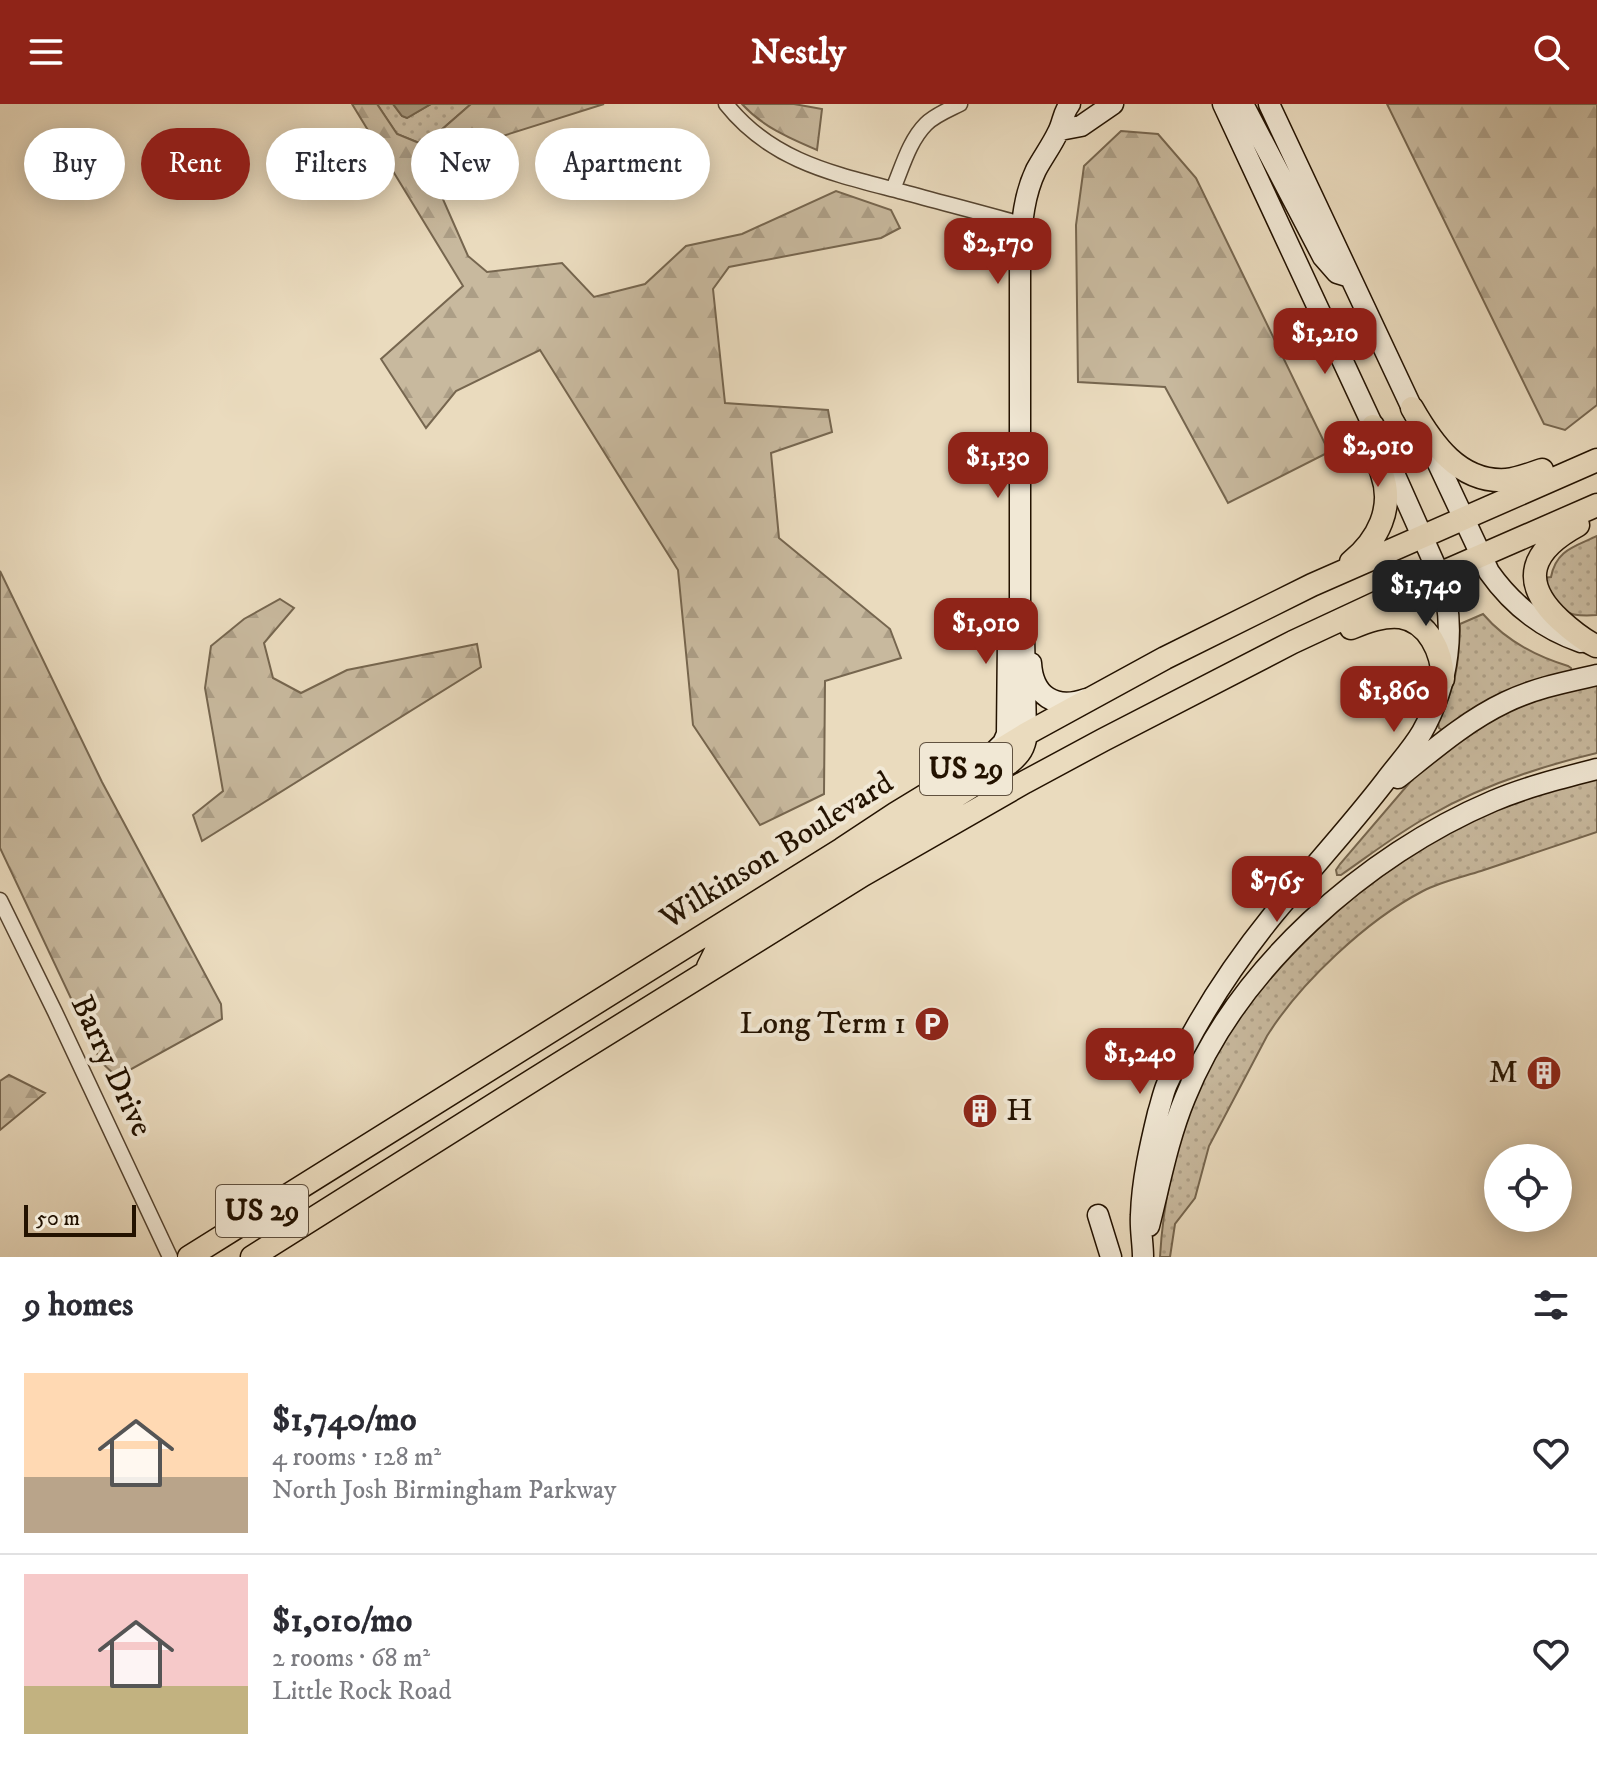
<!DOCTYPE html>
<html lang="en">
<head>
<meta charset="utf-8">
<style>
  :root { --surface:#fff; --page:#f2f2f3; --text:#2b2b33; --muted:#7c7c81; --line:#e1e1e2; --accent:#8f2418 }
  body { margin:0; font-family:"IM FELL DW Pica",serif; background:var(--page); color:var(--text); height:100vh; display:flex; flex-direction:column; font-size:30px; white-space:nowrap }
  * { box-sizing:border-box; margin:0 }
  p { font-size:26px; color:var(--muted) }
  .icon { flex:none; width:44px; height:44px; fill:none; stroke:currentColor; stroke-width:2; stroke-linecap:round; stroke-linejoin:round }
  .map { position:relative; height:1153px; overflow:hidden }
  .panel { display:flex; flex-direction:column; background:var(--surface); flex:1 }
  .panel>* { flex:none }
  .hud { position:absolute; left:24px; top:24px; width:800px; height:72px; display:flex; gap:16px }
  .fabs { position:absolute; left:1484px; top:1040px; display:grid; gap:16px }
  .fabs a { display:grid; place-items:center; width:88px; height:88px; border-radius:50%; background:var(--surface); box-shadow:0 4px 20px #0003; font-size:40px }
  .scale { position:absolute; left:24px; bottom:20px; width:112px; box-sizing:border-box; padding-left:8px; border:4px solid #231200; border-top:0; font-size:22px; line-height:28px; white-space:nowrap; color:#231200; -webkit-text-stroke:6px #f1e8d5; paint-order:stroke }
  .price { position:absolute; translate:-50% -68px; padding:0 18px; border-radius:16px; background:var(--accent); color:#fff; font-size:26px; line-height:52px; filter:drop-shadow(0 2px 4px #0008) }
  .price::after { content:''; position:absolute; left:50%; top:48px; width:24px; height:18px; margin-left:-12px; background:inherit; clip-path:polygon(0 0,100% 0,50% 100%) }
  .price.selected { background:#222; color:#fff }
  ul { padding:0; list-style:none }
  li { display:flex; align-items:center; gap:24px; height:200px; padding:0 24px }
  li+li { border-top:2px solid var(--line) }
  li span { display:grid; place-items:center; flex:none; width:224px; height:160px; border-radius:0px; color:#555 }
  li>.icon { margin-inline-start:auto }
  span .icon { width:96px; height:96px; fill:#fffc; stroke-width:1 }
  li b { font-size:34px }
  h2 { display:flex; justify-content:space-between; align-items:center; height:96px; padding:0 24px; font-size:34px }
  .chip { padding:0 28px; border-radius:36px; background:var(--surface); box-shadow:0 4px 20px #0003; font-size:28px; line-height:72px }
  .chip.selected { background:var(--accent); color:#fff }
  header { display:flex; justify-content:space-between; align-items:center; height:104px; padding:0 24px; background:var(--accent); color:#fff; font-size:36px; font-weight:800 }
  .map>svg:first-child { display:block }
  .grass { fill:url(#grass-dots); stroke:#76664f; stroke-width:2 }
  .forest { fill:url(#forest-firs); stroke:#76664f; stroke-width:2 }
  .water { fill:#a6977d; stroke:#72624b; stroke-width:2 }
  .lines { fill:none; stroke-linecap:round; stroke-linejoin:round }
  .street-casing { stroke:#554430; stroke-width:17 }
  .secondary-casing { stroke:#231200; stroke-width:23 }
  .primary-casing { stroke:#231200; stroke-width:25 }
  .street { stroke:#f1e8d5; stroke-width:14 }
  .secondary { stroke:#f1e8d5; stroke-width:20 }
  .primary { stroke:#eadbbe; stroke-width:22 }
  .labels { text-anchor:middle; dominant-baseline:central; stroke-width:8; stroke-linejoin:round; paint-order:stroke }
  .shield { fill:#f1e8d5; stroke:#615240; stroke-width:2 }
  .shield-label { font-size:30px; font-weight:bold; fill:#231200 }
  .street-label { font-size:32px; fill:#231200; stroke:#f1e8d5 }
  .poi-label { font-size:32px; fill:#231200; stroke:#f1e8d5; text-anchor:end }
</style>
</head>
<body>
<header><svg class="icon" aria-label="menu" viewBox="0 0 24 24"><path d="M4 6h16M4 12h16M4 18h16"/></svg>Nestly<svg class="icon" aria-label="search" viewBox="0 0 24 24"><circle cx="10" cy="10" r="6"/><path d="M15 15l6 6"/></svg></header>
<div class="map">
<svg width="1597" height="1153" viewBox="0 0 1597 1153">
  <defs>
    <pattern id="grass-dots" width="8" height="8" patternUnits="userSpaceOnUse" patternTransform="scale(2)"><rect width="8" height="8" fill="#c8b99e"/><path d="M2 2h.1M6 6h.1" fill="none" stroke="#ac9e86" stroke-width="1.8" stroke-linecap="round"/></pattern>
    <pattern id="forest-firs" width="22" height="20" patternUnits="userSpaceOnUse" patternTransform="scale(2)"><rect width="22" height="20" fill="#c8b99e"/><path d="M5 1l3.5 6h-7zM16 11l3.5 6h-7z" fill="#ac9e86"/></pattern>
  </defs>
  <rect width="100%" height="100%" fill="#eadbbe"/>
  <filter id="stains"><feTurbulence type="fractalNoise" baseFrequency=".0025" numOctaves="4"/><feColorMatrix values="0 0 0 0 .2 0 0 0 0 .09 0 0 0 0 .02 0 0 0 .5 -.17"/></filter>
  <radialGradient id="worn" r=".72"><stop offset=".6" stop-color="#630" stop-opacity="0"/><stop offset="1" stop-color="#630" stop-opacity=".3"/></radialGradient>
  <!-- grass -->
  <path class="grass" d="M377,0H393L402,12L407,14L431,0H471L424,41L397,30Z
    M1597,432V511C1559,514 1560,504 1543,474L1551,473C1556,446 1574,443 1597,432Z
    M1483,510C1506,537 1535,552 1568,562L1571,564L1572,568L1442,626L1439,624L1438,618C1456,581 1459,561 1460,520Z
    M1597,580V649C1538,663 1481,682 1429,712C1398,729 1370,751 1341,771H1337L1336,766L1340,760L1417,670L1434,654L1516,601Z
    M1597,675V728C1558,741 1519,754 1481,767C1462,773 1440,778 1423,787C1367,816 1300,879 1267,932L1209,1042L1195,1094L1175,1120L1170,1153H1160C1163,1100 1174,1048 1193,999C1234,890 1349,784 1448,729C1495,703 1546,686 1597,675Z"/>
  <!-- forest -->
  <path class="forest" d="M352,0H377L397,30L424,41L471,0H604L471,42L448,58L438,84L468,152L487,168L562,159L594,193L645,180L686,142L742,130L836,87L891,106L900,124L881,134L729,163L713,185L725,299L828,306L832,328L771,349L779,434L890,525L901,554L825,577L824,690L760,721L693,621L678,466L540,246L456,287L426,324L381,255L463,182Z
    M742,0H794L822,5L817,46C789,34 763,23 742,0Z
    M1387,0H1597V301L1565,326L1544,320Z
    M1121,27L1158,30L1196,74L1329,348L1228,399L1165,283L1078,278L1076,121L1084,62Z
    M0,467L102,678L221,900L222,915L117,973L101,958L0,744Z
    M280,495L294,504L264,539L273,574L301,589L347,566L477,540L481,563L202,737L193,711L223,687L205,584L211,542L244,515Z
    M9,971L45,989L0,1026V977Z"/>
  <!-- water -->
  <path class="water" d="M393,0H431L407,14L402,12Z"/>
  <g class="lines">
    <defs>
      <path id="street" d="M726,0C772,58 835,70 903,88C943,99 982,109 1021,120
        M893,85C902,64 909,37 926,20C935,11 948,6 960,0
        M0,796L55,908L170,1153"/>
      <path id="secondary" d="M1243,0L1323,153L1337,169L1350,173
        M1269,0L1489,468C1513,502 1543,525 1581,538
        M1060,26L1081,22L1113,0
        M1031,559C1033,592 1055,606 1086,595
        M1026,630L1024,532L1020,512V145C1022,117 1024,91 1036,66C1043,53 1052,41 1058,28C1063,19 1063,8 1070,0
        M992,650L1003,639L1007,630L1008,533L1012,520L1020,512
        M1398,674C1433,646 1466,617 1506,598C1535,584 1566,578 1597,571
        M1098,1111L1111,1153
        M1149,1122C1160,1079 1168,1035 1185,994C1237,864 1366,751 1493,697C1526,683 1562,674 1597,665
        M1143,1153C1143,1139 1140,1125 1141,1111C1142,1077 1150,1042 1158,1009C1161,1000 1163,989 1167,980C1194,920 1231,863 1273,811C1310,766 1350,723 1386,676C1398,660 1412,645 1422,628C1448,582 1458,520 1439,470L1373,322L1223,0"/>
      <path id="primary" d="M1412,304C1432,339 1459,379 1506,376C1518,375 1530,370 1542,366
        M1578,421C1532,446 1518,477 1560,516C1571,526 1583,536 1596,542
        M1351,458C1378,436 1394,404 1382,370C1377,354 1367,338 1373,322
        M1351,524C1366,518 1384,511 1400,513C1429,518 1442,548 1443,575
        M708,863L717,845L735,831L1009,659C1020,650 1024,644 1026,630
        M189,1153L842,745L895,710L1026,630L1165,554L1312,481L1597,356
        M252,1153L557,961L863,771L1025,678L1103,636L1293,538L1439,470L1597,401"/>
    </defs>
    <!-- street casing -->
    <use href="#street" class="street-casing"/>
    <!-- secondary casing -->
    <use href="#secondary" class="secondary-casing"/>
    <!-- primary casing -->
    <use href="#primary" class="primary-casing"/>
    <!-- street -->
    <use href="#street" class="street"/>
    <!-- secondary -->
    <use href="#secondary" class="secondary"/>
    <!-- primary -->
    <use href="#primary" class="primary"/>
  </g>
  <!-- icons -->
  <defs>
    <symbol id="parking-disc" viewBox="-11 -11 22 22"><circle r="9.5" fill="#8f2418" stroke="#f1e8d5"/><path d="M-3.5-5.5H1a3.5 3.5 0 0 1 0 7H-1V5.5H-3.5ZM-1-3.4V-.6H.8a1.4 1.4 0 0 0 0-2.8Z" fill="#fff"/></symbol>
    <symbol id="building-disc" viewBox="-11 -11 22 22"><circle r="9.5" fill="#8f2418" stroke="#f1e8d5"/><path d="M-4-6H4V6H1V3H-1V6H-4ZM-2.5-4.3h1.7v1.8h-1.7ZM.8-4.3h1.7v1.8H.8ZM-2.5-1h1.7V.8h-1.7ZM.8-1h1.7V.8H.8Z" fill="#fff"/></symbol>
  </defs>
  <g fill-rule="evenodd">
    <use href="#parking-disc" x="912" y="900" width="40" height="40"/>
    <use href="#building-disc" x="1524" y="949" width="40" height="40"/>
    <use href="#building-disc" x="960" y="987" width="40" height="40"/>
  </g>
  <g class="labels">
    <!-- shield labels -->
    <g class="shield">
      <rect x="920" y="639" width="92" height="52" rx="6"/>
      <rect x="216" y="1081" width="92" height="52" rx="6"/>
    </g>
    <g class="shield-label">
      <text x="966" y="665">US 29</text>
      <text x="262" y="1107">US 29</text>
    </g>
    <!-- street labels -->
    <g class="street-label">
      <text transform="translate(777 747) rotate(-32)">Wilkinson Boulevard</text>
      <text transform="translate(111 962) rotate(65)">Barry Drive</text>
    </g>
    <!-- poi labels -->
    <g class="poi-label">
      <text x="906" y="920">Long Term 1</text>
      <text x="1518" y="969">M</text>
      <text x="1006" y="1007" text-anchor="start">H</text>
    </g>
  </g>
  <rect width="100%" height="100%" filter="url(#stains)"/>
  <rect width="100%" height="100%" fill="url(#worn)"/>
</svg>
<div class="fabs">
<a><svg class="icon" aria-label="locate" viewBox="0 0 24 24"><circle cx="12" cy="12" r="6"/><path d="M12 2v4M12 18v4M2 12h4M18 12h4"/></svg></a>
</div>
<div class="scale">50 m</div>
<b class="price" style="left:998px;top:182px">$2,170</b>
<b class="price" style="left:1325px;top:272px">$1,210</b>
<b class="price" style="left:1378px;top:385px">$2,010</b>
<b class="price" style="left:998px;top:396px">$1,130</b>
<b class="price selected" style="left:1426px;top:524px">$1,740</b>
<b class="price" style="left:986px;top:562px">$1,010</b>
<b class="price" style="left:1394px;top:630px">$1,860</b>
<b class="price" style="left:1277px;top:820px">$765</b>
<b class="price" style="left:1140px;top:992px">$1,240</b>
<div class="hud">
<a class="chip">Buy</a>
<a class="chip selected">Rent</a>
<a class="chip">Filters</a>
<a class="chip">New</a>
<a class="chip">Apartment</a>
</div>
</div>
<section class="panel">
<h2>9 homes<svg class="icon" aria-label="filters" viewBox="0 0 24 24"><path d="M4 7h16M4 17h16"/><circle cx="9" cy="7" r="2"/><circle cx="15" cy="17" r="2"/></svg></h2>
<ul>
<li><span style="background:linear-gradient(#ffd9b3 65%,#b9a48a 0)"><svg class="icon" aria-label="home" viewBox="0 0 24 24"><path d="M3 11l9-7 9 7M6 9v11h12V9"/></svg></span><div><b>$1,740/mo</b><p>4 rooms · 128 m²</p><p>North Josh Birmingham Parkway</p></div><svg class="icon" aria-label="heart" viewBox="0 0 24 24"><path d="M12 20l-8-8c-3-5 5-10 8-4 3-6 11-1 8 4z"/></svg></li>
<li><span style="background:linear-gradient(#f6c9c9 70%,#c2b280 0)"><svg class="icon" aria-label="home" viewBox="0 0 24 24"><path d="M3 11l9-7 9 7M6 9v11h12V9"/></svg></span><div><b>$1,010/mo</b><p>2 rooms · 68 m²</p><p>Little Rock Road</p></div><svg class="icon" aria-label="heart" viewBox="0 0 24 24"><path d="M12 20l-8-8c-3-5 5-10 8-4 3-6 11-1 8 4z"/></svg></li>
</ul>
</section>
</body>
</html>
